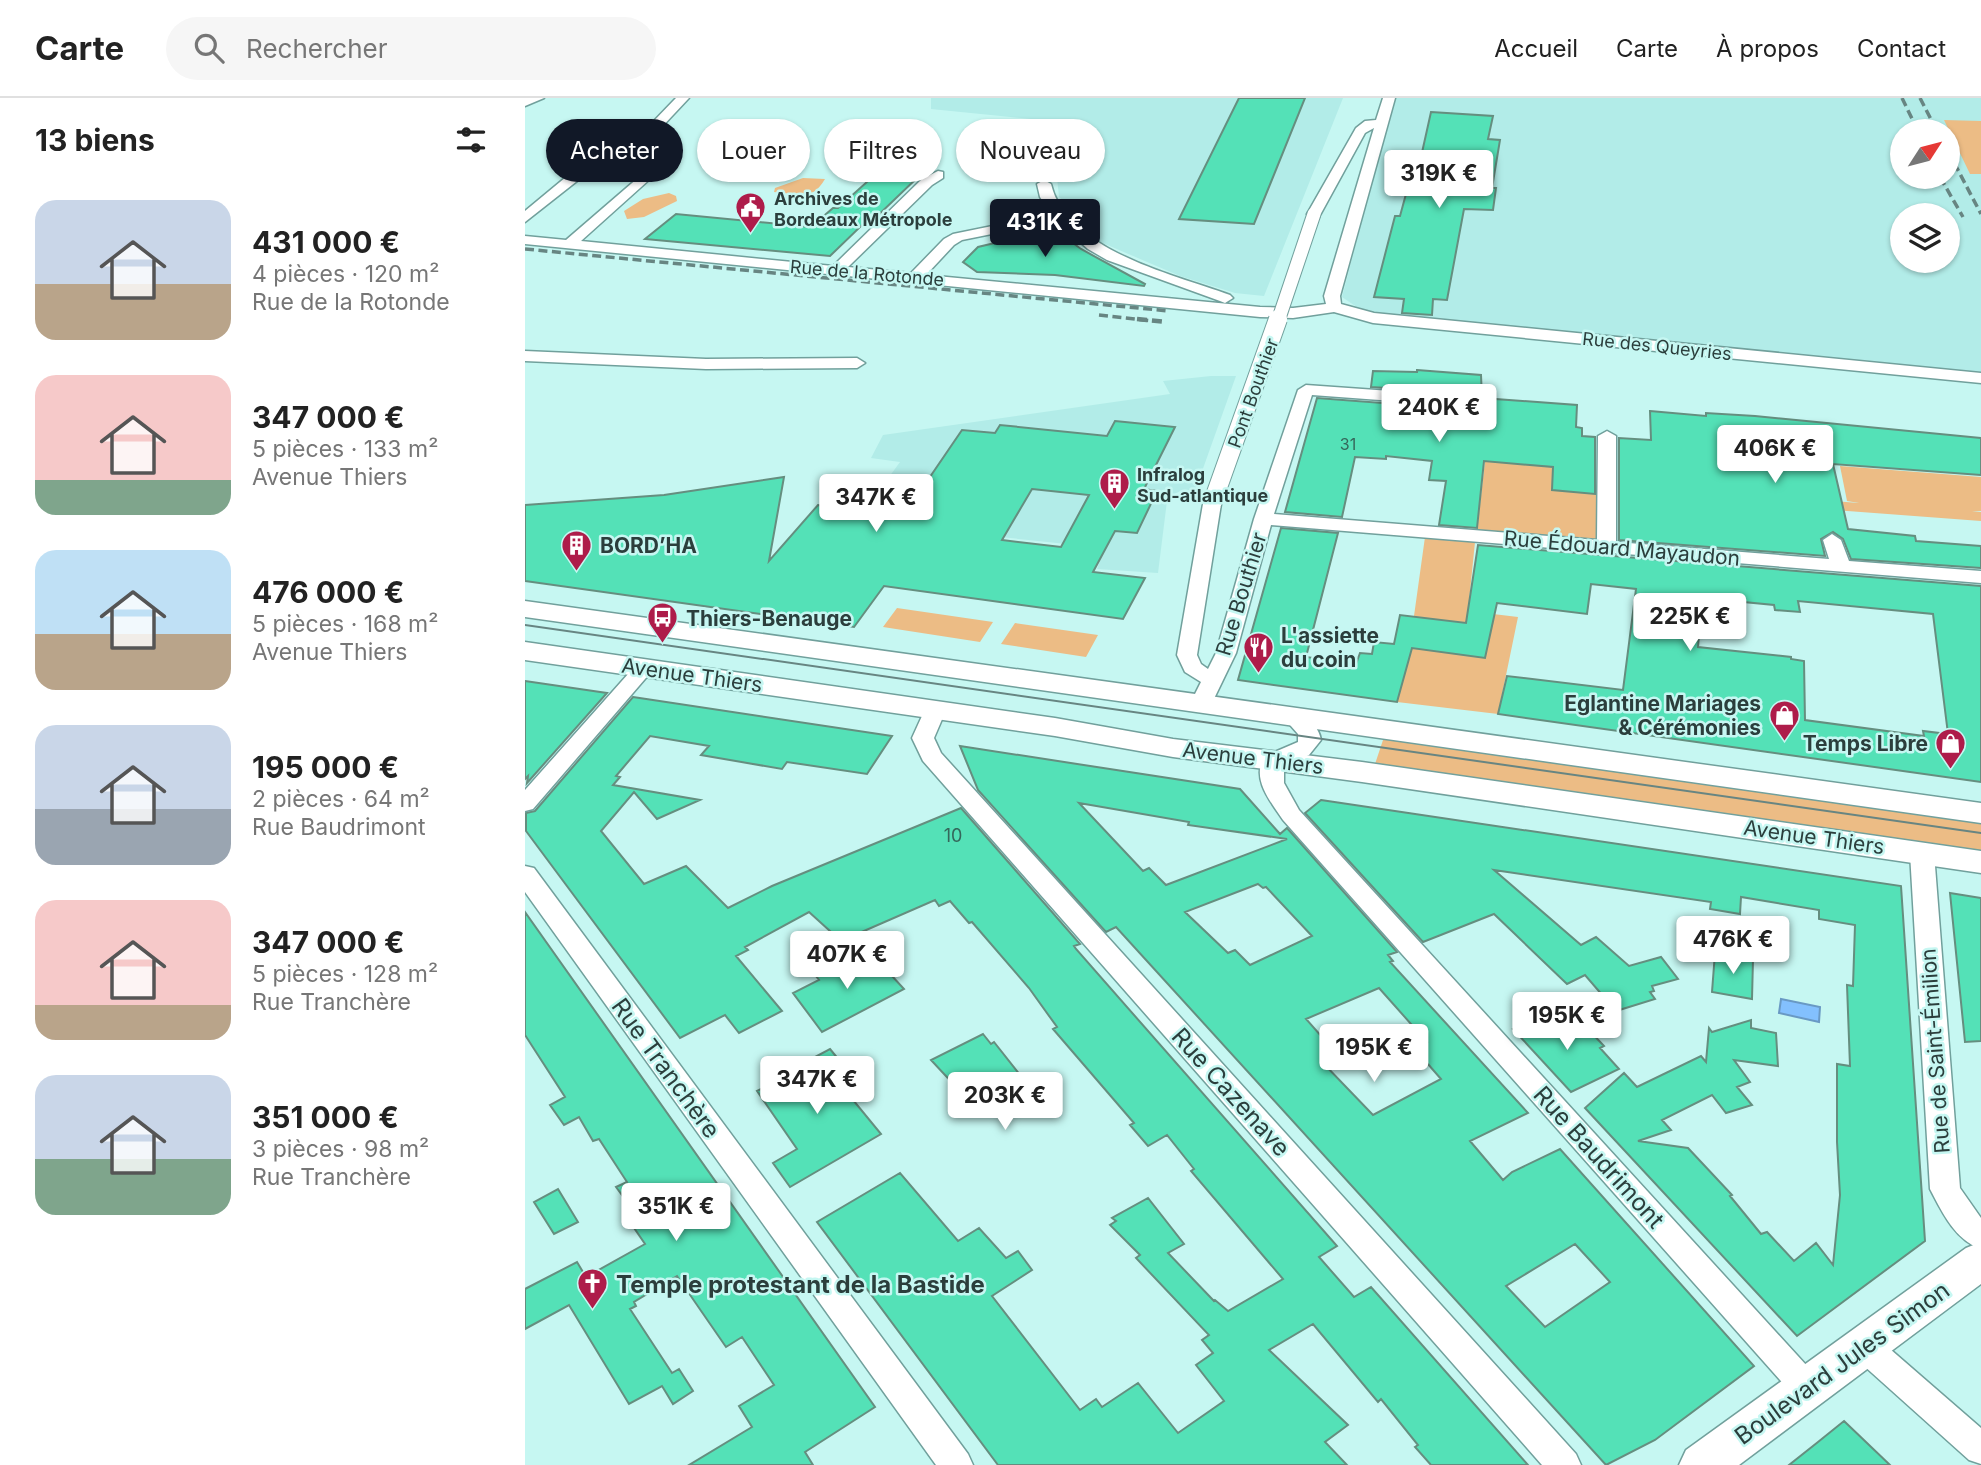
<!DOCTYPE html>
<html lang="fr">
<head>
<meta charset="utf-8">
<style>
  :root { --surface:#fff; --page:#f6f6f6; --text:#222; --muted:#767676; --line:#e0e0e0; --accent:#111827 }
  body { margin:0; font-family:Inter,sans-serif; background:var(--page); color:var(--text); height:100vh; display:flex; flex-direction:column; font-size:26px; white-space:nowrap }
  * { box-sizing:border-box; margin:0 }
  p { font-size:23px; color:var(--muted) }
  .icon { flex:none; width:38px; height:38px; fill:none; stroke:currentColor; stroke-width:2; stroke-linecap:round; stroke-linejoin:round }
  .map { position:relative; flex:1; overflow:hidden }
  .panel { display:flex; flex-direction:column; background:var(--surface); width:525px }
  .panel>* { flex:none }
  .top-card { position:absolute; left:21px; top:21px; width:665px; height:63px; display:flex; gap:14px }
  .needle { width:46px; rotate:54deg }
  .controls { position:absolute; left:1365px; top:21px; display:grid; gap:14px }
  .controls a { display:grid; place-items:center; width:70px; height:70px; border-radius:50%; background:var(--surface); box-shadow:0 2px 5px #0004; font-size:35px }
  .price { position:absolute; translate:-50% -60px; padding:0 16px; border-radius:7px; background:#fff; color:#222; font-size:23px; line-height:46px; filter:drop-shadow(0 2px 4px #0008) }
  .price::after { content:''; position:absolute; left:50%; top:42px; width:21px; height:16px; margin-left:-10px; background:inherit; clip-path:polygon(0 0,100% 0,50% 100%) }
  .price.active { background:var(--accent); color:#fff }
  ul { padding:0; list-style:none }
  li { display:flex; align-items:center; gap:21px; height:175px; padding:0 35px }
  li span { display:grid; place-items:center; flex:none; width:196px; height:140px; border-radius:21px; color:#555 }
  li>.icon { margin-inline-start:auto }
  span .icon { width:84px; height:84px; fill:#fffc; stroke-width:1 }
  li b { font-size:30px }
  h2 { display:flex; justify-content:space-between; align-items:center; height:84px; padding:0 35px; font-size:30px }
  .tag { padding:0 24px; border-radius:32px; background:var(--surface); box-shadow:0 2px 5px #0004; font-size:24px; line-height:63px }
  .tag.active { background:var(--accent); color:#fff }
  header { display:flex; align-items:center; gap:42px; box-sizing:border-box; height:98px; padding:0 35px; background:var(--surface); border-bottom:2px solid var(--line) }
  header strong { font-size:33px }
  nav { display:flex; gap:38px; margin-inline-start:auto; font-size:24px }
  .search { width:490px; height:63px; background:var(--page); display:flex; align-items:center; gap:18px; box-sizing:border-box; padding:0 24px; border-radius:38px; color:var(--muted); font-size:26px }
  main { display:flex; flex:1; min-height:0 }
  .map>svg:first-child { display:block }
  .built { fill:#b2ece8; fill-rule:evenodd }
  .green { fill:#ecbc85 }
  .water { fill:#83c0fe; stroke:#6999c4; stroke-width:2 }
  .building { fill:#54e1b7; stroke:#658e7f; stroke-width:2; fill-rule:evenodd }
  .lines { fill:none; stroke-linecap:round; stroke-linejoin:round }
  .street-casing { stroke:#71a09c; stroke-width:3 }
  .secondary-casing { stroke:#71a09c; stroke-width:3 }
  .street { fill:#fff; fill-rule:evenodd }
  .secondary { fill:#fff; fill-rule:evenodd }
  .tram { stroke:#678582; stroke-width:2 }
  .rail-far1 { stroke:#678582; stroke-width:3.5; stroke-dasharray:9 4.5; stroke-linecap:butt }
  .rail { stroke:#678582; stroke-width:4.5; stroke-dasharray:10 5; stroke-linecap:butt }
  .street-bridge-far1-casing { stroke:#71a09c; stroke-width:15; stroke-linecap:butt }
  .street-bridge-casing { stroke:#71a09c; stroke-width:20; stroke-linecap:butt }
  .street-bridge-far1 { stroke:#fff; stroke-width:13 }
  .street-bridge { stroke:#fff; stroke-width:18 }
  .labels { text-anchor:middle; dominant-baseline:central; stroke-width:5; stroke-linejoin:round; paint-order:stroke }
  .far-number-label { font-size:16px; fill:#35675b }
  .far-poi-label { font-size:18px; font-weight:bold; fill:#2b3e3c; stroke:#c6f7f2; text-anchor:start }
  .far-street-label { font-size:18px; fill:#2b3e3c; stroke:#c6f7f2 }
  .number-label { font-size:18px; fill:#35675b }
  .poi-label { font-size:21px; font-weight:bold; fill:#2b3e3c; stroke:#c6f7f2; text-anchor:start }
  .street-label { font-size:21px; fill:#2b3e3c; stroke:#c6f7f2 }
  .near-street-label { font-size:24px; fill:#2b3e3c; stroke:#c6f7f2 }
  .near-poi-label { font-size:24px; font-weight:bold; fill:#2b3e3c; stroke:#c6f7f2; text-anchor:start }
</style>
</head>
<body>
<header>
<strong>Carte</strong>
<div class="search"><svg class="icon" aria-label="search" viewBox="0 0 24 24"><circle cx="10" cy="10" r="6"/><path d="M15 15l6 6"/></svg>Rechercher</div>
<nav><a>Accueil</a><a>Carte</a><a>À propos</a><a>Contact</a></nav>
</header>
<main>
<section class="panel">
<h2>13 biens<svg class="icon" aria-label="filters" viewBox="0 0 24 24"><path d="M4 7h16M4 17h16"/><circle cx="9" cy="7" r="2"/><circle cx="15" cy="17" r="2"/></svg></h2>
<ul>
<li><span style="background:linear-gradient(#c9d6e8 60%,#b9a48a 0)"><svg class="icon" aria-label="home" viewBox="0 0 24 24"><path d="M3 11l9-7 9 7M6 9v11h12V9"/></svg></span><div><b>431 000 €</b><p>4 pièces · 120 m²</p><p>Rue de la Rotonde</p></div></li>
<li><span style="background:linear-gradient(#f6c9c9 75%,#7fa58c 0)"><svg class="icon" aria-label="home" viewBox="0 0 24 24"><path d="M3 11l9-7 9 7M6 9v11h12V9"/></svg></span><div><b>347 000 €</b><p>5 pièces · 133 m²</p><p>Avenue Thiers</p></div></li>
<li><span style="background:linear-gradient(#bfe0f5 60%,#b9a48a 0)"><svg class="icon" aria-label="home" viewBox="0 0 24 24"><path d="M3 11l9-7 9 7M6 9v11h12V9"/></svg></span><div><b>476 000 €</b><p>5 pièces · 168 m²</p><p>Avenue Thiers</p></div></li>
<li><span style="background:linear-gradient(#c9d6e8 60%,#9aa5b1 0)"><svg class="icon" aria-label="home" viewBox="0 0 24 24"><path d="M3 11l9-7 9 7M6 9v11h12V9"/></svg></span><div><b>195 000 €</b><p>2 pièces · 64 m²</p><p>Rue Baudrimont</p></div></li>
<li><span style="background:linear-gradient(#f6c9c9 75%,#b9a48a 0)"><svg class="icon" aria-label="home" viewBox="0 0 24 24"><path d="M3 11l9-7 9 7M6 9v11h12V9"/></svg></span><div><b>347 000 €</b><p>5 pièces · 128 m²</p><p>Rue Tranchère</p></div></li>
<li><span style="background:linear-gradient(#c9d6e8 60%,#7fa58c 0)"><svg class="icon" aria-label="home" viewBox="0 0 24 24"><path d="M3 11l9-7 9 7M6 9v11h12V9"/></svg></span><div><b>351 000 €</b><p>3 pièces · 98 m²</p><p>Rue Tranchère</p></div></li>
</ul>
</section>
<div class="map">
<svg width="1456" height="1367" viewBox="0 0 1456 1367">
  <rect width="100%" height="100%" fill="#c6f7f2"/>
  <!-- built -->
  <path class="built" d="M406,0H818L739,198L710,195L655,178L573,143L553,115L534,99L529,51L546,25L406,11Z
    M869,0H1456V276L848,220L817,199ZM1377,33H1423V79H1377ZM1377,117H1423V163H1377Z
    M686,278H711L670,393L658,392L647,397L642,403L633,475L572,471L580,450L418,433L340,412L375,364L346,360L358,337L645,296L638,283Z"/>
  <!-- green -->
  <path class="green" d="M1419,22L1456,23V76H1445Z
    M278,80L300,81C287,104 273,96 249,94L250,90Z
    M144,95L151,98L152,103L119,119L102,121L99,113L118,101Z
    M960,363L1028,369L1027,392L1074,396V444L952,433Z
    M1315,368L1456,379V413H1447L1456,414V423L1229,406V397L1334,405L1322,403Z
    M900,439L950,444L943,513L993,519L973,616L872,604L889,518Z
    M372,510L468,524L455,544L358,529Z
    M490,525L573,537L561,559L476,546Z
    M859,639L1456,725V754L850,666Z"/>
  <!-- water -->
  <path class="water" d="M1256,901L1295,909L1294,924L1254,915Z"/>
  <!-- building -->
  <path class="building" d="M714,0H780L729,126L654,121Z
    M906,14L968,18L963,41L975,42L967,90H971L968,112L939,111L922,202L908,201L907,217L877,215L879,201L849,199L870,118H875L884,85L890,86Z
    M353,74L394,78L342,128L337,127L305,158L120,141L151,116L286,129L308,110H313Z
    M529,131L556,151L620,186L619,188L530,177L452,174L438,164L453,149Z
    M892,272L956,277L957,300L1052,307L1051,329L1057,330V338L1070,339V396L1027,392L1028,369L959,363L952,430L914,427L921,383L904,382L907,363L861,358V361L830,359L817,419L760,414L792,300L936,311L946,304L936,295L846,289L848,273L892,274Z
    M1125,313L1181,318V315L1230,318L1456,340V377L1308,366L1323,431L1390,438L1391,443L1456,448V470L1326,461L1318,441L1308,434L1296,441L1300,458L1094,442V340L1126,342Z
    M590,323L650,329L619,391L632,393L612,435L590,433L568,474L620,480L598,521L359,488L329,529L0,483V407L139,397L259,379L244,463L293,407L379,417L437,332L470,335L475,327L582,338ZM507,391L564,397L536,449L477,442Z
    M756,430L813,435L781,559L831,566L835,555L847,556L849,544L869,546L875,517L941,525L953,447L1456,488V684L973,616L982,578L1098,592L1111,491L1066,486L1062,516L972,505L960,560L887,550L872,604L713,582ZM1177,500L1249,507L1250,512L1275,514L1273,503L1408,516L1423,636L1398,633L1399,638L1280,622L1279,563L1266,561V559L1173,549Z
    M0,583L82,595L2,685L3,678L0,681Z
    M108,599L367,638L342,676L262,664L257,671L176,657L184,648L125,638L91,678L95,679L88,687L175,702L132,721L109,694L76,733L119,786L161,768L203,810L247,788L436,710L555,846L549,848L551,851L812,1148L794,1159L829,1199L846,1189L1003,1367H906L890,1349L893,1347L856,1301L853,1304L788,1226L744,1252L823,1327L800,1344L822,1367H473L292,1124L375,1075L433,1143L454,1130L481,1160L493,1153L507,1172L467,1198L555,1312L571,1301L577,1309L613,1285L653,1335L699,1303L671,1267L688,1255L677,1242L684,1237L611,1160L615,1157L585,1127L591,1123L587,1120L623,1100L659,1146L643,1155L689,1203L690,1202L703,1213L758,1181L666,1073L669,1071L642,1037L623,1048L605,1027L609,1025L528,931L532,929L504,890L447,824L444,825L425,803L414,808L410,802L316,843L284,814L220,849L223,852L211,858L257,913L214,935L200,917L155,940L1,733V715L10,713Z
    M435,648L715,691L755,736L762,730L872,854L863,857L868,863L865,864L1003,1015L945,1043L978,1082L987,1074L1035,1051L1229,1268L1130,1342L1081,1367L591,829L581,834L453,692ZM554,705L664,724L663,727L762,741L641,787L624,770L618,773ZM733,786L738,790L741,789L787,838L725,867L710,852L703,855L660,814ZM854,890L902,944L889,950L916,981L848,1017L797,964L812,956L781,921ZM1050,1146L1085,1184L1020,1229L981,1188Z
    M796,702L1376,788L1400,1143L1272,1238L1060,1010L1099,975L1112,989L1176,958L1181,964L1184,930L1187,934L1226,922V930L1251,935L1253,968L1209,962L1225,984L1212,989L1227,1007L1201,1015L1187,997L1137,1022L1146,1032L1113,1043L1163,1050L1207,1097L1205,1098L1236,1136L1242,1134L1269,1163L1291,1145L1308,1167L1315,1097L1312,1044V966L1325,968L1322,887L1328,888L1330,827L1294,821V812L1216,799L1215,816L1185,811L1186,804L969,772L1056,847L1071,839L1104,868L1136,859L1153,881L1127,888L1129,893L1125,894L1130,901L1091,913L1060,877L1042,886L969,816L898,844L780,715Z
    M1425,795L1456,800V943L1440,944Z
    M0,814L350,1309L280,1354L288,1367H164L227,1329L214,1308L249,1287L217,1239L201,1249L152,1178L109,1204L111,1208L105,1211L147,1275L154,1271L168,1293L148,1306L137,1288L104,1306L44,1207L0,1231V1191L52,1164L61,1179L120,1146L105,1124L113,1119L91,1089L102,1084L74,1041L68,1043L54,1019L39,1027L25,1007L40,999L0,937Z
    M343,852L379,891L297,934L268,895L294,882L291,878Z
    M1190,855L1228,861L1227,901L1187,894Z
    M1023,915L1045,938L1062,930L1079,948L1075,950L1094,971L1046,994L988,931Z
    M458,936L466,946L469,944L510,996L483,1009L455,979L433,991L406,962Z
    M305,951L332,984L319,991L356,1036L265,1089L248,1065L272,1051L232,993L254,982L252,979Z
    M33,1091L53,1124L29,1136L9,1104Z
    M1319,1323L1365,1367H1264L1293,1344Z"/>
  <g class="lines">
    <defs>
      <path id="street" d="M0,0H19L0,8Z
        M151,0H164L133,33L80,61L0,124V113L70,55L125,27Z
        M858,0H870L815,198L816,206L849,215L1456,275V285L848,225L809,214L768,220L735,219L0,146V138L41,142L150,48L156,52L154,55L56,143L308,168L397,81L413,73L418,74V80L407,87L323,169L386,175L419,141L428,136L526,116L515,99L512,86L519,82L526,86C542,153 648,176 705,197L708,200L700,205L695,203L582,162L563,151L531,123L437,142L429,147L401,177L735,209L768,210L801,206L799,198L849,30L840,35L794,119L789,120L782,116L831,30L840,23L851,22Z
        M0,253L181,261L332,260L340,265L332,270L181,271L0,263Z
        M781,287L936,298L944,303L936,308L787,297L749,416L1072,442L1073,338L1082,333L1091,338V444L1304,461L1298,442L1307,436L1316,442L1324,463L1456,473V485L746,427L711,555L684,611H668L665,606L676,584L660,574L652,557L678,406L687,400L696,406L672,557L676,566L683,571L691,555L729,421L773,292Z
        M119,564L126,566L129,570L126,574L8,711L0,713V692L112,566Z
        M410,606L418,607L421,612L409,640L416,655L1051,1356L1056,1367H1017L398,663L387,640L402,607Z
        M769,612C782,616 794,629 796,642L784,657L759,667V685L774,712L1293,1280L1298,1290L1293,1300L1282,1305L1271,1300L758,722C746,704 725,680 740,658L773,644V636L758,619L761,614Z
        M1397,747L1405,749L1409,755L1435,1090L1456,1120V1151C1430,1142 1417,1114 1405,1091L1385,755L1389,749Z
        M0,768L9,770L443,1356L448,1367H411L0,794Z
        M1339,1234L1350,1238L1456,1330V1366L1444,1362L1328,1258L1323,1248L1328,1238Z"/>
      <path id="secondary" d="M0,503L1456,705V725L0,519Z
        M0,544L530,620L648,641L837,664L1456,753V775L837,684L648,659L530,638L0,562Z
        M1456,1144V1186L1214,1367H1154L1161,1352L1441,1150Z"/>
    </defs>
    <!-- street casing -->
    <use href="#street" class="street-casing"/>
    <!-- secondary casing -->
    <use href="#secondary" class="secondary-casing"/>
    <!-- street -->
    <use href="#street" class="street"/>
    <!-- secondary -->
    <use href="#secondary" class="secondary"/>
    <!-- tram -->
    <path class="tram" d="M0,527L1456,735"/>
    <!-- rail-far1 -->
    <path class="rail-far1" d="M1377,0L1393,33
      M1395,0L1412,33
      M1423,53L1456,116
      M1415,79L1438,119
      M0,151L644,213
      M574,217L628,223"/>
    <!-- rail -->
    <path class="rail" d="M612,221L641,224"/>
    <defs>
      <path id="street-bridge-far1" d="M753,223L789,116"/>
      <path id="street-bridge" d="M687,406L753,221"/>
    </defs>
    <!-- street-bridge-far1 casing -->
    <use href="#street-bridge-far1" class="street-bridge-far1-casing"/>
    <!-- street-bridge casing -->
    <use href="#street-bridge" class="street-bridge-casing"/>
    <!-- street-bridge-far1 -->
    <use href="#street-bridge-far1" class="street-bridge-far1"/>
    <!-- street-bridge -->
    <use href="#street-bridge" class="street-bridge"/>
  </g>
  <!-- icons -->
  <defs>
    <symbol id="civic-pin" viewBox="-11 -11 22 30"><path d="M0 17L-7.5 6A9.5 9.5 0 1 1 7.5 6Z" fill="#ae1c4a" stroke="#c6f7f2"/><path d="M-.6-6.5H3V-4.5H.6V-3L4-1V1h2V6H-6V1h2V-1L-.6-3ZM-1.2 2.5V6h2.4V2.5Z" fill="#fff"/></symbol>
    <symbol id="building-pin" viewBox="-11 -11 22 30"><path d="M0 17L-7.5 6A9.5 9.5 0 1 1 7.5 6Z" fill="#ae1c4a" stroke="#c6f7f2"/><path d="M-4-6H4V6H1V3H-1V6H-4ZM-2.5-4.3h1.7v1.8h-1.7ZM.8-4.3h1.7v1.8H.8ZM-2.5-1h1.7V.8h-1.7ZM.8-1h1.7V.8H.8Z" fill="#fff"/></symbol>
    <symbol id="bus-pin" viewBox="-11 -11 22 30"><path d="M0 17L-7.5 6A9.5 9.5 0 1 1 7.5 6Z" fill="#ae1c4a" stroke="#c6f7f2"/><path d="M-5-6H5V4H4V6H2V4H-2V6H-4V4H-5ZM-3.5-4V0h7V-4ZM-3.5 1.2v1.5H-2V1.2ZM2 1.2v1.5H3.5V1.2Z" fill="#fff"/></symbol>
    <symbol id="restaurant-pin" viewBox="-11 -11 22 30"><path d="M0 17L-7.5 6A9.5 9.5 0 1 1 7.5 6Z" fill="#ae1c4a" stroke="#c6f7f2"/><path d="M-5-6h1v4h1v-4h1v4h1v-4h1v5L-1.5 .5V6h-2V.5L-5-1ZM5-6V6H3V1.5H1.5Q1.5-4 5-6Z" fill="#fff"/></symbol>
    <symbol id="shop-pin" viewBox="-11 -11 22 30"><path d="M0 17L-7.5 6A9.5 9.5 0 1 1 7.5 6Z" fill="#ae1c4a" stroke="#c6f7f2"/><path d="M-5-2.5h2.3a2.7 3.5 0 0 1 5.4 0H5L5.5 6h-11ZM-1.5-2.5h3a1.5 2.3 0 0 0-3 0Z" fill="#fff"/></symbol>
    <symbol id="church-pin" viewBox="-11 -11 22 30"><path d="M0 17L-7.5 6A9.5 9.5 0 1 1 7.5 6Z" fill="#ae1c4a" stroke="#c6f7f2"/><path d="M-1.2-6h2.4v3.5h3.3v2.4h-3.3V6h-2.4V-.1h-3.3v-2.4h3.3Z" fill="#fff"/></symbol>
  </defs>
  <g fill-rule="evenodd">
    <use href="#civic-pin" x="208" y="92" width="35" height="47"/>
    <use href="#building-pin" x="572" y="368" width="35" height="47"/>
    <use href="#building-pin" x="34" y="430" width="35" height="47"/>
    <use href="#bus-pin" x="120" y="502" width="35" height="47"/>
    <use href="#restaurant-pin" x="716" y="532" width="35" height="47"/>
    <use href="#shop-pin" x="1242" y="600" width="35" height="47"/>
    <use href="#shop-pin" x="1408" y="628" width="35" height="47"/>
    <use href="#church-pin" x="50" y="1168" width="35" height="47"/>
  </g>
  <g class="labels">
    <!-- far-number labels -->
    <g class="far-number-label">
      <text x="823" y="346">31</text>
    </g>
    <!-- far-poi labels -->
    <g class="far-poi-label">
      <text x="249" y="100">Archives de<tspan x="249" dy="21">Bordeaux Métropole</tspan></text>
      <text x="612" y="376">Infralog<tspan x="612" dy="21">Sud-atlantique</tspan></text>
    </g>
    <!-- far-street labels -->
    <g class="far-street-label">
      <text transform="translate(342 175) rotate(5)">Rue de la Rotonde</text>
      <text transform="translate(1132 248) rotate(6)">Rue des Queyries</text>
      <text transform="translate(728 295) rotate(-70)">Pont Bouthier</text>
    </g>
    <!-- number labels -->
    <g class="number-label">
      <text x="428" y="737">10</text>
    </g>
    <!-- poi labels -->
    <g class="poi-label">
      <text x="75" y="447">BORD’HA</text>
      <text x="161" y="520">Thiers-Benauge</text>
      <text x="756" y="537">L'assiette<tspan x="756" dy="24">du coin</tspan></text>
      <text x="1236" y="605" text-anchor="end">Eglantine Mariages<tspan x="1236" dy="24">&amp; Cérémonies</tspan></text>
      <text x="1403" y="645" text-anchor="end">Temps Libre</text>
    </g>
    <!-- street labels -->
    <g class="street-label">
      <text transform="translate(1097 450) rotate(5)">Rue Édouard Mayaudon</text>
      <text transform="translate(716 496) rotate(-73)">Rue Bouthier</text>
      <text transform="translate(167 577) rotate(8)">Avenue Thiers</text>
      <text transform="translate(728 660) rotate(7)">Avenue Thiers</text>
      <text transform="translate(1289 739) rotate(8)">Avenue Thiers</text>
      <text transform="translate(1410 953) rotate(-94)">Rue de Saint-Émilion</text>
    </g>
    <!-- near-street labels -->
    <g class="near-street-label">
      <text transform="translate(141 970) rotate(54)">Rue Tranchère</text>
      <text transform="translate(706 994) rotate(48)">Rue Cazenave</text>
      <text transform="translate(1074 1059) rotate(48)">Rue Baudrimont</text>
      <text transform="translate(1317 1265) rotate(-36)">Boulevard Jules Simon</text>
    </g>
    <!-- near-poi labels -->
    <g class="near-poi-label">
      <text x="91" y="1186">Temple protestant de la Bastide</text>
    </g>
  </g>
</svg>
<div class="controls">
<a><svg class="needle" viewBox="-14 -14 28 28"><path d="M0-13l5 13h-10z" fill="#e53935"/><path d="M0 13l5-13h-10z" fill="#767676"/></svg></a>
<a><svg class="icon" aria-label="layers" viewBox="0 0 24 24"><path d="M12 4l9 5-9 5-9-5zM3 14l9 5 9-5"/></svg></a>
</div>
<b class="price" style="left:914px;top:112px">319K €</b>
<b class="price active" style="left:520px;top:161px">431K €</b>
<b class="price" style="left:914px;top:346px">240K €</b>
<b class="price" style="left:1250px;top:387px">406K €</b>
<b class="price" style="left:351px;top:436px">347K €</b>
<b class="price" style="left:1165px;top:555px">225K €</b>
<b class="price" style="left:1208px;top:878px">476K €</b>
<b class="price" style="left:322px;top:893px">407K €</b>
<b class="price" style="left:1042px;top:954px">195K €</b>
<b class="price" style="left:849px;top:986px">195K €</b>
<b class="price" style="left:292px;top:1018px">347K €</b>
<b class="price" style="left:480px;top:1034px">203K €</b>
<b class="price" style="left:151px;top:1145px">351K €</b>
<div class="top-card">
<a class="tag active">Acheter</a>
<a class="tag">Louer</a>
<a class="tag">Filtres</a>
<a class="tag">Nouveau</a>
</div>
</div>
</main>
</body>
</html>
